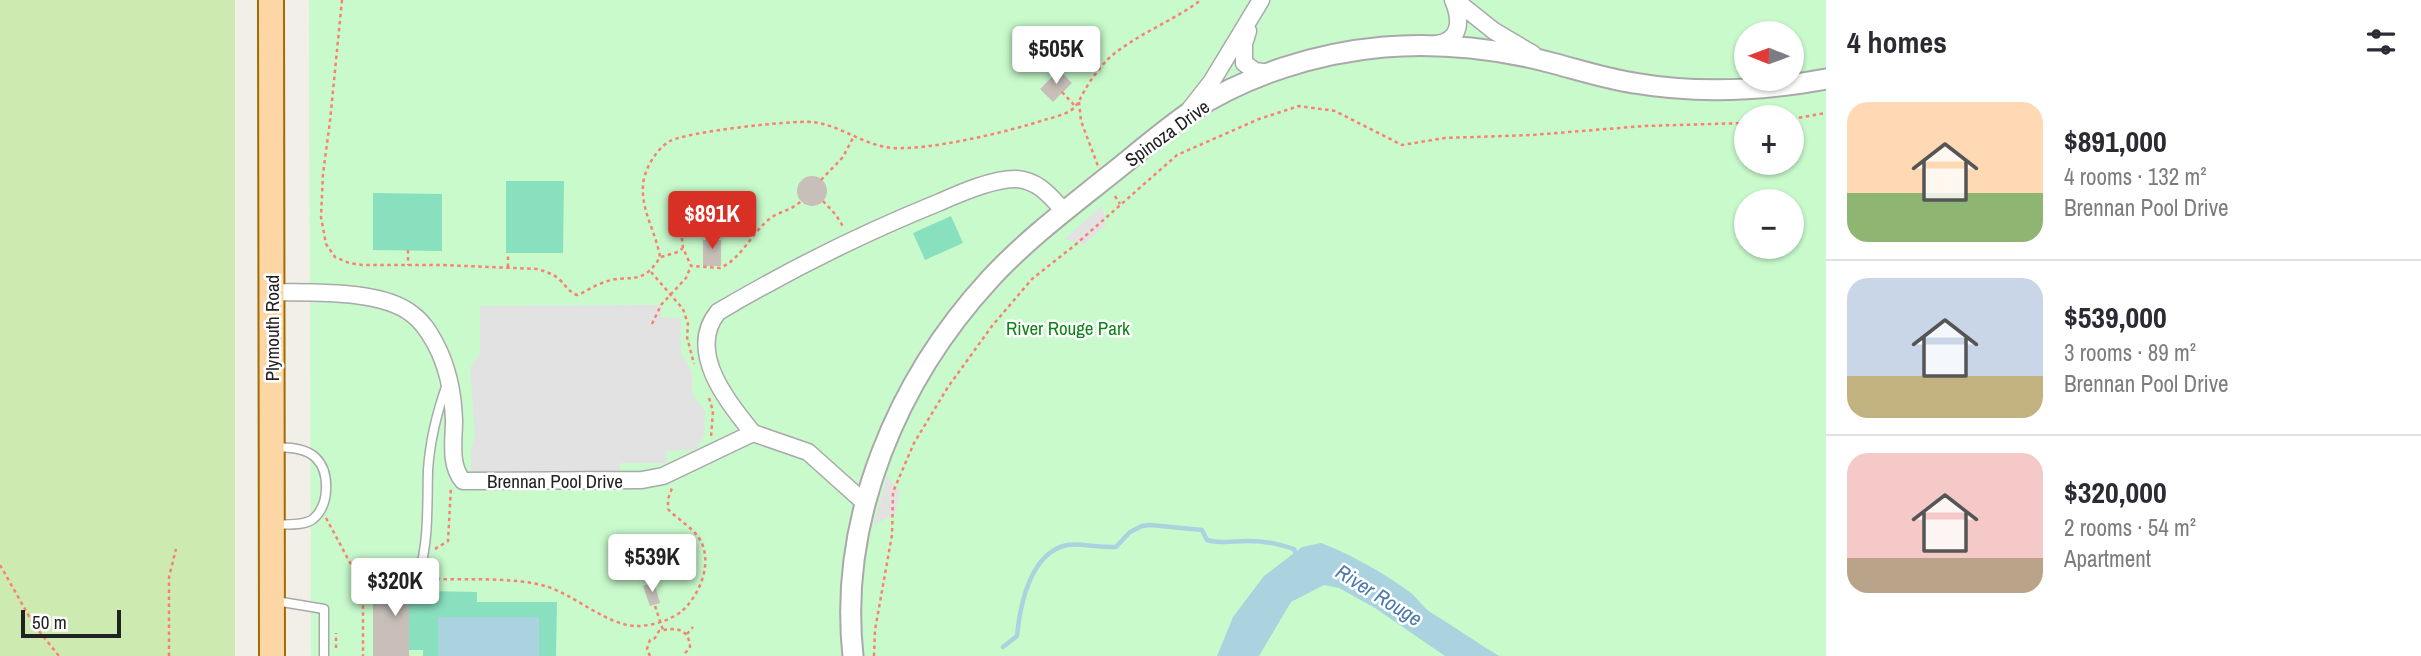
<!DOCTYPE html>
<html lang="en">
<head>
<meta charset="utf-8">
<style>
  :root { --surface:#fff; --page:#f2f2f3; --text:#2b2b33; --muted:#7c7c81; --line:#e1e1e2; --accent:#d93025 }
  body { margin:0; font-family:"Archivo Narrow",sans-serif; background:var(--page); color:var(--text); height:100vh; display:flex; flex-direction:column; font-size:26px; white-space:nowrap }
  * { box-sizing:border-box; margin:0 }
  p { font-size:23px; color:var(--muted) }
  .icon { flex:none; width:38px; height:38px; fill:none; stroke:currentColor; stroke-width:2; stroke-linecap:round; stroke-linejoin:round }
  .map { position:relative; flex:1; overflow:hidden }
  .details { display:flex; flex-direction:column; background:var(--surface); width:595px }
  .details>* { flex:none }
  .needle { width:46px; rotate:271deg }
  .buttons { position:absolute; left:1734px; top:21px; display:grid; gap:14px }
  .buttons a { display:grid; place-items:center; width:70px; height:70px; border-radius:50%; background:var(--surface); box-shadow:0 2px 5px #0004; font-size:35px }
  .scale { position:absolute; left:21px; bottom:18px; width:100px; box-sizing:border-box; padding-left:7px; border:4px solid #222; border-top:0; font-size:19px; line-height:24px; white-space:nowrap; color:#222; -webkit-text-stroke:5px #fff; paint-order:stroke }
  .price { position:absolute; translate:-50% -60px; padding:0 16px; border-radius:7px; background:#fff; color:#222; font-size:23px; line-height:46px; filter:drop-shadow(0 2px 4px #0008) }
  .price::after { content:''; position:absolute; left:50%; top:42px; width:21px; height:16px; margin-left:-10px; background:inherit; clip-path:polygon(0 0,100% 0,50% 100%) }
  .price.active { background:var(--accent); color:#fff }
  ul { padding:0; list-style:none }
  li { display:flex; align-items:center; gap:21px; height:175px; padding:0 21px }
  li+li { border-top:2px solid var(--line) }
  li span { display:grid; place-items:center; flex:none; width:196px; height:140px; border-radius:21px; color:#555 }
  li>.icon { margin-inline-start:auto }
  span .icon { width:84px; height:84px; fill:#fffc; stroke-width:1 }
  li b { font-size:30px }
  h2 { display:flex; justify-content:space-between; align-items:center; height:84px; padding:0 21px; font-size:30px }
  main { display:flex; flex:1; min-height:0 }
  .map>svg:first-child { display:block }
  .grass { fill:#cdebb0 }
  .park { fill:#c8facc; fill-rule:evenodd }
  .pitch { fill:#88e0be }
  .parking { fill:#e2e2e2 }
  .water { fill:#aad3df }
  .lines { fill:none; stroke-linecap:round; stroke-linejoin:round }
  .stream { stroke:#aad3df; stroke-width:4.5 }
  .building { fill:#c7bfb8 }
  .service-casing { stroke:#a9a9a9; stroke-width:11 }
  .minor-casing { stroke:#a9a9a9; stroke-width:19 }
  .tertiary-casing { stroke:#a9a9a9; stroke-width:23 }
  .primary-casing { stroke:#a06b00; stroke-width:28 }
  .path { stroke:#fa8072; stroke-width:2.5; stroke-dasharray:3.5 3.5; stroke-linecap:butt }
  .service { stroke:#fff; stroke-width:8 }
  .minor { stroke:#fff; stroke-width:16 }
  .tertiary { stroke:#fff; stroke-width:19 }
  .primary { stroke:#fcd6a4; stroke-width:24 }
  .labels { text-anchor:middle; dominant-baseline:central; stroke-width:5; stroke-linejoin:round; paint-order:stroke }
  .street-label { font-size:19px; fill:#222; stroke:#fff }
  .park-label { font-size:19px; fill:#0c8416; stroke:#fff }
  .water-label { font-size:21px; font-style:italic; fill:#4a7aab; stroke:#fff }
</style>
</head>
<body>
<main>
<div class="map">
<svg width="1826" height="656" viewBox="0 0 1826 656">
  <rect width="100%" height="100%" fill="#f2efe9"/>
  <!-- grass -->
  <path class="grass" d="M0,0H235V656H0Z"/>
  <!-- park -->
  <path class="park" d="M309,0H1826V656H311ZM1746,33H1792V79H1746ZM1746,117H1792V163H1746ZM1746,201H1792V247H1746Z"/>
  <!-- pitch -->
  <path class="pitch" d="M506,181H564L563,253H506Z
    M373,193L442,194V251L373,250Z
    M951,216L963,243L925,260L913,233Z
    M427,591L477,592V602H557L556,656H423V650H409V603H427Z"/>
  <!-- parking -->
  <path class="parking" d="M1102,206L1106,225L1084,244L1064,239Z
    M661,305V317L681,318V353L692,372V394L705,411L704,436L695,450L667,451V463H620V490H471V451L475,434L470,368L480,353V306Z
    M887,476L900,491L895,514L873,526Z"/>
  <!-- water -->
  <path class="water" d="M1321,543C1352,555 1384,573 1411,593C1418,599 1423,607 1430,612C1453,626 1476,642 1499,656H1445L1375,608L1339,588L1324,585L1291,602L1259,656H1217L1233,617L1264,576L1302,547Z
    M438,617H539V656H438Z"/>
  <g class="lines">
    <!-- stream -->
    <path class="stream" d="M1003,647L1017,636C1020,605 1030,553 1067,545C1079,543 1101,548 1116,547L1130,532L1142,526L1150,525L1202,530L1207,540C1221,544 1234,541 1248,541C1264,541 1280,544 1294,549L1297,557"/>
  </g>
  <!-- building -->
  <path class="building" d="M1059,70L1072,83L1053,102L1040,89Z
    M797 191a15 15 0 1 1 30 0a15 15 0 1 1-30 0Z
    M706,234H718V240H721V266H703V240H706Z
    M394,581H427V603H409V656H373V593L394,594Z
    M654,582L660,603L650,606L643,586Z"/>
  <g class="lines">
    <defs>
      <path id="service" d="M273,447C287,448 305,447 316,458C330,472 330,505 313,519C304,526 286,524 275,525
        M419,574C429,540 427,505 428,470C430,440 437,412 447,384
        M276,601L324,609V656"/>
      <path id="minor" d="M1455,0L1494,31L1533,54
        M1248,31L1244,44V63L1255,71L1270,73
        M1437,44C1462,40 1461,19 1453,0
        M1190,109L1212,81L1261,0
        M272,292C311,293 381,289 412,314C423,322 429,332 435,343C448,367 453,392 454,420C454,440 449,465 463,481L642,480L663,476L753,433C728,403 686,351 718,312C789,270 863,233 940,202C960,193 994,178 1017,179C1039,181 1050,196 1064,211
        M753,433L808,452L865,503"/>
      <path id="tertiary" d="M853,656C838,518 898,379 990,279C1025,241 1066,210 1106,178C1134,156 1161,132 1190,112C1247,75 1316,53 1384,47C1440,42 1502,49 1556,64C1582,71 1607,79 1634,83C1698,94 1762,91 1826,79"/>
      <path id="primary" d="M271,0L272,656"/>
    </defs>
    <!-- service casing -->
    <use href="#service" class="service-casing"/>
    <!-- minor casing -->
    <use href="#minor" class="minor-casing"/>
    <!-- tertiary casing -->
    <use href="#tertiary" class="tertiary-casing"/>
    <!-- primary casing -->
    <use href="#primary" class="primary-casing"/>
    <!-- path -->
    <path class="path" d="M342,0L330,121L323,174L321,217L326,244L335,257L349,263L363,265H442L538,269C546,272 554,274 560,280C567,287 568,291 577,295C586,292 593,286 602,283C628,272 641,289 660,257C656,232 641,211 643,185C644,170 656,149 670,141C686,132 792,120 812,122C841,125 864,146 893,148C932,150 1007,132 1044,120C1052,118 1063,115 1070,111C1078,106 1080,98 1085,90C1090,80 1099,69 1107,60C1134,35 1172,22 1201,0
      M1062,92L1075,106
      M1079,102L1081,121L1098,166
      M1792,119L1826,113
      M821,180L843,157L854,136
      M1115,196L1120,204
      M823,201L836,215L844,228
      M681,231L683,248L691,266L720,268C743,258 752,231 772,217C781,211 792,210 801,201
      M408,250V265
      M661,257L678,252L683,248
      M508,267V253
      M651,272L683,309L688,324L687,337L694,364
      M652,324L661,305L686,278L691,266
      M709,398L713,411L711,437
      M326,518L354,570H373L389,576L363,590V656
      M435,549L448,541L451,487
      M0,565L34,625L59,656
      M389,576L410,575
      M430,577L438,579C471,580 513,577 545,586C574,594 607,626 637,626C652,626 671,620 682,611C700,595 714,561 699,538C692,527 677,519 668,509V499L672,488
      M655,606L663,630
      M687,634L693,627
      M336,648V633
      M169,656V577L176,549
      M650,656L647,649L650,640L655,638L659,631C675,627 689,628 690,647L683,656
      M874,656L875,630L892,535L893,492L914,443L948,387L992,326L1032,279L1075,245L1177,155L1259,119L1299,106L1335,111L1402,145L1445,138L1532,135L1644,126L1746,123"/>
    <!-- service -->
    <use href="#service" class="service"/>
    <!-- minor -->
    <use href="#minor" class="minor"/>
    <!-- tertiary -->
    <use href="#tertiary" class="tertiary"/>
    <!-- primary -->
    <use href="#primary" class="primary"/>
  </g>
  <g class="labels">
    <!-- street labels -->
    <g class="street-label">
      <text transform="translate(1167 133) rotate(-36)">Spinoza Drive</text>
      <text transform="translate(272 328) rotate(-90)">Plymouth Road</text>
      <text x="555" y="481">Brennan Pool Drive</text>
    </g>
    <!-- park labels -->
    <g class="park-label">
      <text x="1068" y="328">River Rouge Park</text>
    </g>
    <!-- water labels -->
    <g class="water-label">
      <text transform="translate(1379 595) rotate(32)">River Rouge</text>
    </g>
  </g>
</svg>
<div class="buttons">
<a><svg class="needle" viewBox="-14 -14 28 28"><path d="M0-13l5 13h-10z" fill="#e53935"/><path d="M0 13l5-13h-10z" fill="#7c7c81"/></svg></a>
<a>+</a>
<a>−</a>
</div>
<div class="scale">50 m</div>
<b class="price" style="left:1056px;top:86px">$505K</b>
<b class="price active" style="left:712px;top:251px">$891K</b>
<b class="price" style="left:652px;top:594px">$539K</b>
<b class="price" style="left:395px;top:618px">$320K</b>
</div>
<section class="details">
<h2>4 homes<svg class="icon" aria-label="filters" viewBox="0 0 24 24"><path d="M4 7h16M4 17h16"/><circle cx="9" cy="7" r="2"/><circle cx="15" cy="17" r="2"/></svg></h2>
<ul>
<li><span style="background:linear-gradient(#ffd9b3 65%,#8fb573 0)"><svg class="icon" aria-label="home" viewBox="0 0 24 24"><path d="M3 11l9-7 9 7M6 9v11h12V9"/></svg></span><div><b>$891,000</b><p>4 rooms · 132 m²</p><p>Brennan Pool Drive</p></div></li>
<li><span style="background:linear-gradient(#c9d6e8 70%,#c2b280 0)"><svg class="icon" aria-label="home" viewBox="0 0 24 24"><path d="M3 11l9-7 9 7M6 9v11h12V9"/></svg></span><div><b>$539,000</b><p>3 rooms · 89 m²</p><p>Brennan Pool Drive</p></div></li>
<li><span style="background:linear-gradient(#f6c9c9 75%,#b9a48a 0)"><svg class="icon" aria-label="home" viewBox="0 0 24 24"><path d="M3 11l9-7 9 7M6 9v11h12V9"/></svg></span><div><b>$320,000</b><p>2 rooms · 54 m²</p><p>Apartment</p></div></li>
</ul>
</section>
</main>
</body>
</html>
